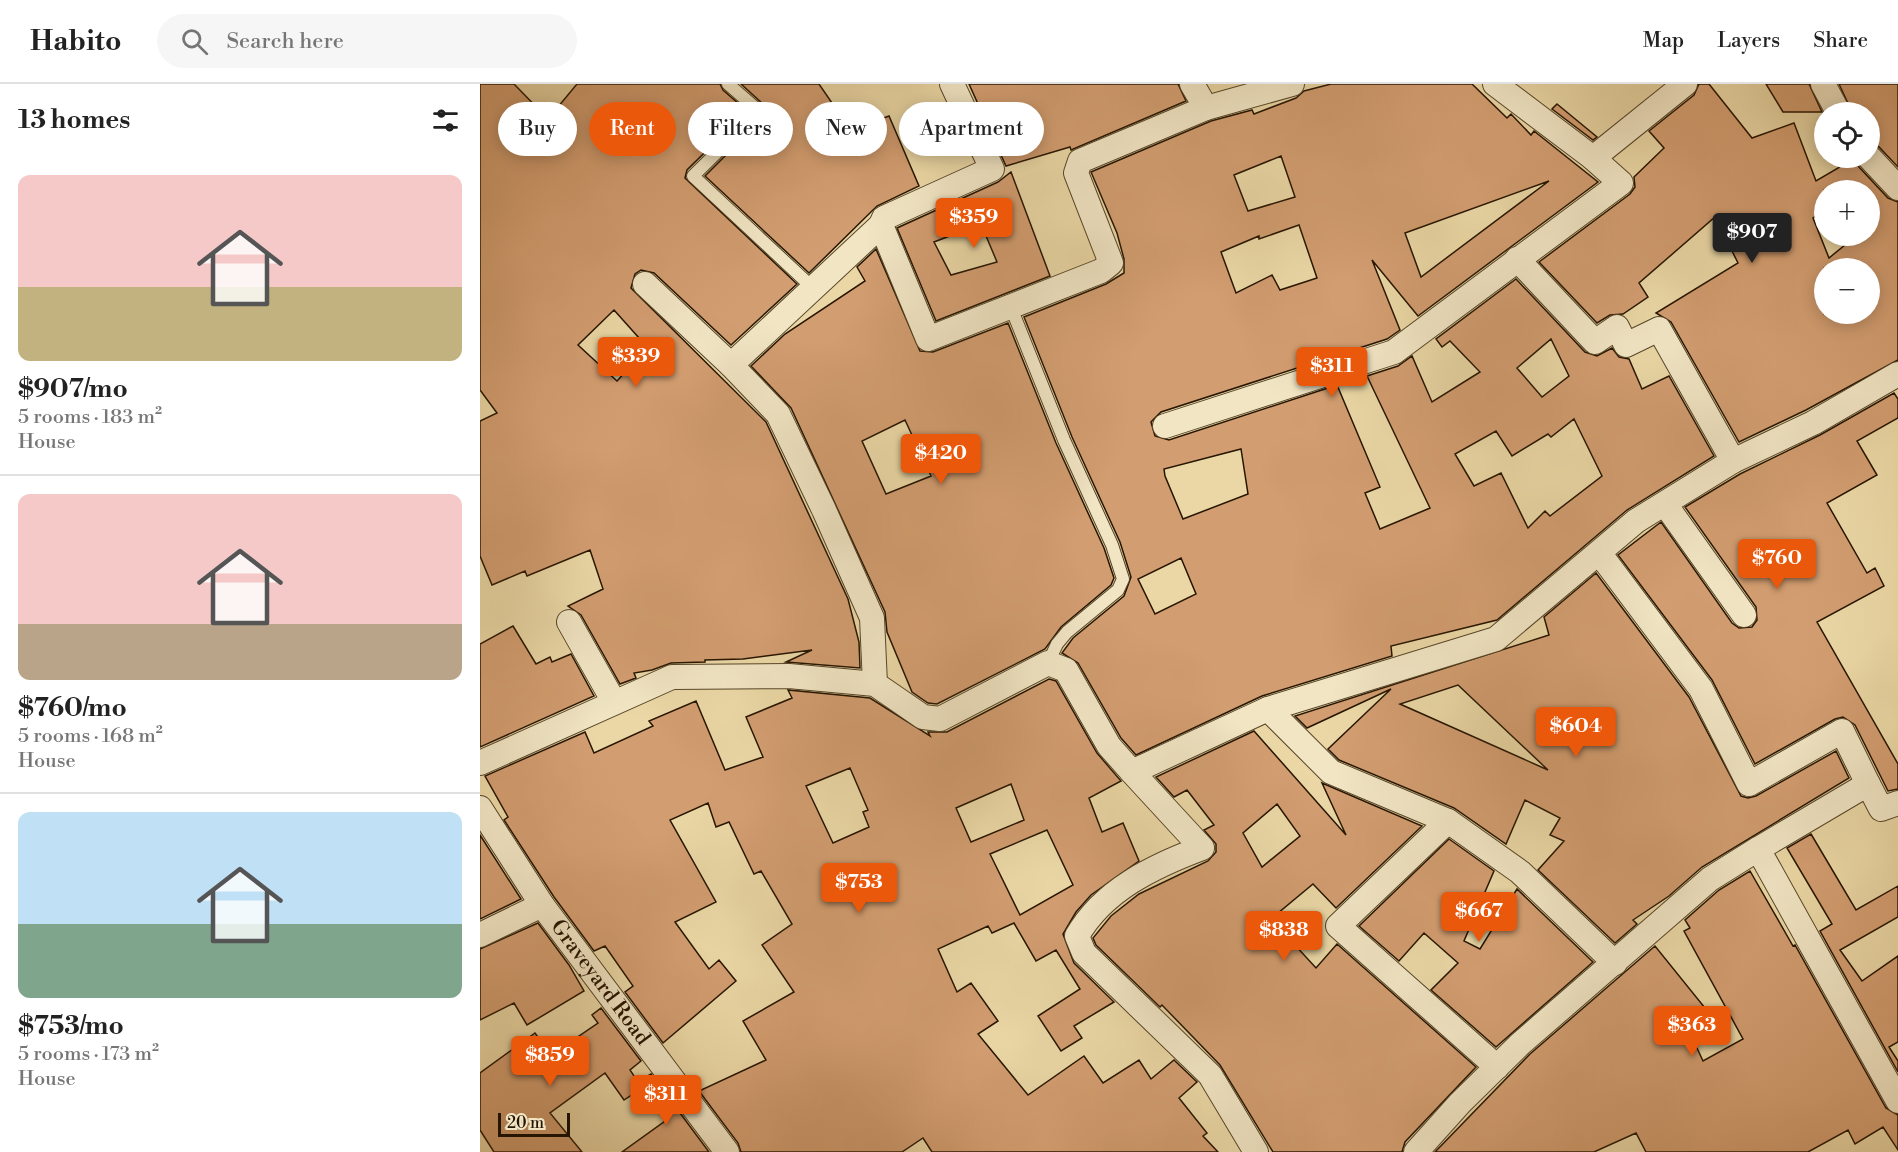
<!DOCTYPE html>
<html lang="en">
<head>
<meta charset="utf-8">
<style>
  :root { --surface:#fff; --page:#f6f6f6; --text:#222; --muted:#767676; --line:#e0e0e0; --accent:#ea580c }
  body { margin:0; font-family:"Libre Bodoni",serif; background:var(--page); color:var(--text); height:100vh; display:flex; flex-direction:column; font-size:22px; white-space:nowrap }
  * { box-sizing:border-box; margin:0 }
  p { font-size:20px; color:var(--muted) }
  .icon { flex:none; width:33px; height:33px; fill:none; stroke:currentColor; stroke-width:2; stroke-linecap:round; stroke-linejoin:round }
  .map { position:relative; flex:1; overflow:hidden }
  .sheet { display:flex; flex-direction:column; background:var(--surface); width:480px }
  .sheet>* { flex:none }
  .guide { position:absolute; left:18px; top:18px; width:570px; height:54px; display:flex; gap:12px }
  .buttons { position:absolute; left:1334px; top:18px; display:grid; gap:12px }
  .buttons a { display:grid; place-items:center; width:66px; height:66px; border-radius:50%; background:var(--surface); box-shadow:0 3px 15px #0003; font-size:30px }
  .scale { position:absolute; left:18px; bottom:15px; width:72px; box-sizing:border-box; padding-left:6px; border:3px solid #261500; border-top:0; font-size:16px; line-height:21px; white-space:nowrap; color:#261500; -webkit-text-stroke:4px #f1e5c4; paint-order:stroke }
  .price { position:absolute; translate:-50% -51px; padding:0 14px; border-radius:6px; background:var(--accent); color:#fff; font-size:20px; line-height:39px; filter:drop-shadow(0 2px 3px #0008) }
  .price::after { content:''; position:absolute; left:50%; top:36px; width:18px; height:14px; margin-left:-9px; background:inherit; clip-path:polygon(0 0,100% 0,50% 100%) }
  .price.active { background:#222; color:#fff }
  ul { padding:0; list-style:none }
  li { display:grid; align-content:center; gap:12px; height:318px; padding:0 18px }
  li+li { border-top:2px solid var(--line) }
  li span { display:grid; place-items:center; height:186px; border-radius:12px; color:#555 }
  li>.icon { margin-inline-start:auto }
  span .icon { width:108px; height:108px; fill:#fffc; stroke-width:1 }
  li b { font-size:26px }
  h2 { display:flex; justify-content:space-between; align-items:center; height:72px; padding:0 18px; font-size:26px }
  .chip { padding:0 21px; border-radius:27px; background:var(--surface); box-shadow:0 3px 15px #0003; font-size:21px; line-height:54px }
  .chip.active { background:var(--accent); color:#fff }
  header { display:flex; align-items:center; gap:36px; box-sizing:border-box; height:84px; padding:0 30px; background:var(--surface); border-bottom:2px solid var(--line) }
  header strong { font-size:28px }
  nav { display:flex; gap:33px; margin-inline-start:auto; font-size:21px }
  .search { width:420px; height:54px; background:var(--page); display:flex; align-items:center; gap:15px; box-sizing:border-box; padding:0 21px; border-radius:33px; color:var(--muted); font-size:22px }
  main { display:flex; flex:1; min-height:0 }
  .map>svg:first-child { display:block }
  .building { fill:#d29d70; stroke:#261500; stroke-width:1.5; fill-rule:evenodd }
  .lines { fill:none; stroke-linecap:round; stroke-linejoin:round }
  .lane-casing { stroke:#574629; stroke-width:14 }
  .street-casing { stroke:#574629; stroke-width:26 }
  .lane { stroke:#f1e5c4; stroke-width:12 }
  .street { stroke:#f1e5c4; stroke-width:24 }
  .labels { text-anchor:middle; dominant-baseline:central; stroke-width:5; stroke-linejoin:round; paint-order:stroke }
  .street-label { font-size:21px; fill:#261500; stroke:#f1e5c4 }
</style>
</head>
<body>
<header>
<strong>Habito</strong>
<div class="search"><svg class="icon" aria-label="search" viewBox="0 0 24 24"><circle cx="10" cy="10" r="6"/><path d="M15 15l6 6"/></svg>Search here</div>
<nav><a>Map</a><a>Layers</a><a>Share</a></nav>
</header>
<main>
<section class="sheet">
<h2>13 homes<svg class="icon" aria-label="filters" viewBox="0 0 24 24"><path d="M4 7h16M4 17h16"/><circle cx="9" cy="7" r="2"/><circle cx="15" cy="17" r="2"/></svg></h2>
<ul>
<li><span style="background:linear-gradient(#f6c9c9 60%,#c2b280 0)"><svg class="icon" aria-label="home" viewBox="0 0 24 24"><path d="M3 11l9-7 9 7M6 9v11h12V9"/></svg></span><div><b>$907/mo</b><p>5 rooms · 183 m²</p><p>House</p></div></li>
<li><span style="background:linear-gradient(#f6c9c9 70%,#b9a48a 0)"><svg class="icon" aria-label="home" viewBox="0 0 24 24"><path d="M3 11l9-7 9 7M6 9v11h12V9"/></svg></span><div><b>$760/mo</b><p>5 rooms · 168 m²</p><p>House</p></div></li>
<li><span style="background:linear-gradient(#bfe0f5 60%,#7fa58c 0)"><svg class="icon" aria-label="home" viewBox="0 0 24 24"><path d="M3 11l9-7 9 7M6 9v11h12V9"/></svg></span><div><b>$753/mo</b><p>5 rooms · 173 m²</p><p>House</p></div></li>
</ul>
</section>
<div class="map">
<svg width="1418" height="1068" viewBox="0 0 1418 1068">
  <rect width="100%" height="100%" fill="#ead7a5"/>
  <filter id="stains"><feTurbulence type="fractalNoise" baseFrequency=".00333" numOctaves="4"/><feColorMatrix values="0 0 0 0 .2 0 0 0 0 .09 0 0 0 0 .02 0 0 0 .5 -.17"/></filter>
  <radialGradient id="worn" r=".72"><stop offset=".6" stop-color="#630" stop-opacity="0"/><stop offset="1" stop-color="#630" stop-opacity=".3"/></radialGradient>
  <!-- building -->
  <path class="building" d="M0,0H34L68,35L97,0H240L243,6L267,27L207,86L205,94L317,200L251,261L174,189L161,186L155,190L151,204L286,338L368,515L379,558L380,584L306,578L332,566L263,575L225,576V578L191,579L172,586L154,589L156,594L140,600L101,531L88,522L123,505L110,466L47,492L45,487L12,501L0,472V337L17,329L0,306ZM134,226L168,264L137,297L98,261Z
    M261,0H339L352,19L348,21L360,50L409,32L439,102L397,122L329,189L225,92L287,30L284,21Z
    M489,0H698L706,17L591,66L590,63L526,82Z
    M851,0H992L1027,34L1031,30L1051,51L1054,47L1118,98L938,232L892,176L920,246L907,255L681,328L671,338L675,352L689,356L857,301L900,403L885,409L900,445L950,424L887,292L918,282L932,272L952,318L1000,288L970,257L962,263L956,255L1036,195L1105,268L1117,272L1132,264L1139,273L1149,275L1162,305L1189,292L1234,372L1147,426L1017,536L911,562L912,572L782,612L656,671L641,654L598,579L582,569L593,554L644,512L651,493L640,458L592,353L544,233L626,200L644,189V175L637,149L611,88L731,37L772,26L774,30L816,14L824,7ZM801,72L815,113L768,127L754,91ZM1069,97L941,193L925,149ZM819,141L837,194L800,206L792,191L756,209L741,168L779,152V155ZM1071,255L1089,292L1062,313L1037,284ZM1094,335L1122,392L1070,432L1065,427L1048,444L1021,389L994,402L975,370L1016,347L1032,372L1068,350L1071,353ZM761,365L768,410L703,435L685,392L684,385ZM701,474L716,510L675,530L658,495Z
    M1219,0H1229L1272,54L1314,39L1336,97L1375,74L1379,83L1408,114L1418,118V276L1326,326L1259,358L1191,238L1176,229L1258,179L1235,133L1159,199L1168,213L1143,230L1130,231L1117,239L1059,178L1150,110L1155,103L1154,93L1184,64L1169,47L1214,11ZM1344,106H1389V152H1376L1349,174L1333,134L1344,126ZM1344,184H1389V230H1344Z
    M1286,0H1329L1342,28H1303Z
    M1359,0H1418V83L1399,63L1389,59V28H1372Z
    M1077,20L1117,53L1113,56L1072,25Z
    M531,88L570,192L456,237L417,144L518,98ZM501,140L517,178L471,191L454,158Z
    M396,165L440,267L453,268L528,239L576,359L624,464L634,494L631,501L581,543L565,565L457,620L448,619L432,608L407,548L405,528L311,324L271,282L305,250L385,197L377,183ZM425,336L451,392L406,410L382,357Z
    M1414,309L1418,315V334L1377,357L1397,391L1347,419L1387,489L1395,484L1404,502L1337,538L1418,680V705L1408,707L1375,641L1363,633L1355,635L1275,680L1232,596L1138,471L1181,438L1252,539L1259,544L1272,543L1277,536L1276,523L1205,423L1260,390L1340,351Z
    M1116,489L1209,613L1261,712L1268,714L1276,712L1356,667L1369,694L1222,783L1189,812L1153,836L1157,840L1135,859L1058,786L1084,757L1070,751L1080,734L1045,716L1026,760L974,724L859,676L848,665L911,605L827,644L815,632L1069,551L1064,533ZM978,601L1068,686L920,620Z
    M33,542L56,580L70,573L72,578L91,570L114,612L0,663V560Z
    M569,595L576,597L617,669L641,697L609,714L622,748L643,739L659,777L611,811L596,828L583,850L594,879L634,918L594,942L602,954L581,967L558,932L600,905L576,866L556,877L534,839L512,849L508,842L458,865L477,908L491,899L518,937L498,950L548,1011L604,972L623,999L659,976L671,995L694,976L717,998L699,1014L727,1049L723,1052L738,1068H452L443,1054L422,1068H261L258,1059L219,1007L286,976L263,937L314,908L282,861L312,840L281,787L274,790L249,738L236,743L228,719L190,736L236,818L195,838L229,885L239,876L256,897L183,959L145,908L153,902L125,862L114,867L74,813L24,736L28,733L5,692L105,648L114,669L173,642L169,637L216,617L245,686L283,673L266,633L312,614L308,606L390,614L450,652L448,648H467ZM370,684L388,726L383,728L389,743L353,759L326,702ZM531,700L544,736L491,758L476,724ZM567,746L593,801L540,831L510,770Z
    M774,647L866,751L842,699L942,742L856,824L833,800L791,835L836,884L857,860L996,983L925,1058L922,1068H793L740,981L682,921L680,923L616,861L613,854L631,832L659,810L728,777L736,768V760L724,746L734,741L707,706L694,713L676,693ZM797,720L820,752L782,783L763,749Z
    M1331,750L1376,826L1418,802V833L1360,866L1382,897L1418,872V958L1409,963L1418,977V988L1340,847L1352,840L1307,764Z
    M0,751L41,815L0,835Z
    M969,755L1014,787L984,857L1000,865L1037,805L1113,878L1016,963L951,906L978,879L944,849L919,877L879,842Z
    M1270,787L1313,862L1315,861L1406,1024L1418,1031V1066L1403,1043L1375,1060L1368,1046L1328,1068H1166L1156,1049L1114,1068H955L1050,970L1175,862L1225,924L1204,936L1223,977L1263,955L1204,847L1210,844L1205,836L1239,806Z
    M58,839L89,881L104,907L47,941L34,919L0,936V865Z
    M121,924L161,977L150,986L162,1004L144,1016L125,989L70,1029L102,1068H14L0,1046V989L55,949L71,971L118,939L112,931Z
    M171,990L229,1068H142L185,1037L158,998Z"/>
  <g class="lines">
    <defs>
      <path id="lane" d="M248,0L279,27L213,92L333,204
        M530,221L584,356L632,461L643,495L638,506L587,548L577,560L568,579"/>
      <g id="street">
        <path d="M712,0L726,24L812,0"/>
        <path d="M1015,0L1113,74"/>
        <path d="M1343,0L1358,28"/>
        <path d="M1389,73L1418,104"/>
        <path d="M401,141L404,134L512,85L472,0"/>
        <path d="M1037,175L1115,258L1137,243L1146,261L1179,245L1253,377"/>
        <path d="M165,200L251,281L298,330L344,426L392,534L395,600"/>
        <path d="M251,281L401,141L448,255L621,187L631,179L596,89L600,77L726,24"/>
        <path d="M685,342L914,268L1141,99L1113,74L1205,0"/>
        <path d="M1185,420L1264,531"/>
        <path d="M1120,470L1221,605L1269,700L1362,647L1388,700"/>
        <path d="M89,538L134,618"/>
        <path d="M788,625L851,688L968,737L1040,788L1135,879"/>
        <path d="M0,679L192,593L309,592L395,600L443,633L460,635L568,579L586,586L629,662L652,688L788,625L1016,555L1156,437L1253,377L1333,339L1418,290"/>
        <path d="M652,688L722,764C674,782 623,806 597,852L604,869L730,991L776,1068"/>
        <path id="s1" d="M0,724L62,821L247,1068"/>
        <path d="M968,737L858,842L1017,983"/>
        <path d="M1278,765L1388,700L1401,725L1418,719"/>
        <path d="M0,851L62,821"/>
        <path d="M936,1068L980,1019L1040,960L1230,795L1278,765L1418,1017"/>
      </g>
    </defs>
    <!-- lane casing -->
    <use href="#lane" class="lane-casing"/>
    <!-- street casing -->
    <use href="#street" class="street-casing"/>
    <!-- lane -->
    <use href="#lane" class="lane"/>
    <!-- street -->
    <use href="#street" class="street"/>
  </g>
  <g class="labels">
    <!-- street labels -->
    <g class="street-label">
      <text stroke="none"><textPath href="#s1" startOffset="212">Graveyard Road</textPath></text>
    </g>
  </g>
  <rect width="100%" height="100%" filter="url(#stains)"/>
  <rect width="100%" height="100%" fill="url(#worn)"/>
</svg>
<div class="buttons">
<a><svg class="icon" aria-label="locate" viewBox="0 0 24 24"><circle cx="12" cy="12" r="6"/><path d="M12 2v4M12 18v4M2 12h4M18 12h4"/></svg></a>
<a>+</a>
<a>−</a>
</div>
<div class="scale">20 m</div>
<b class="price" style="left:494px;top:165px">$359</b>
<b class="price active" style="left:1272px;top:180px">$907</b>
<b class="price" style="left:156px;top:304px">$339</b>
<b class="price" style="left:852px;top:314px">$311</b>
<b class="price" style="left:461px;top:401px">$420</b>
<b class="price" style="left:1297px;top:506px">$760</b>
<b class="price" style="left:1096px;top:674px">$604</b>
<b class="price" style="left:379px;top:830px">$753</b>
<b class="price" style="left:999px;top:859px">$667</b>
<b class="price" style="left:804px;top:878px">$838</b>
<b class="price" style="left:1212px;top:973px">$363</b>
<b class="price" style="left:70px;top:1003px">$859</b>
<b class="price" style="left:186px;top:1042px">$311</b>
<div class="guide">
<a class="chip">Buy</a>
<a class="chip active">Rent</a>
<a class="chip">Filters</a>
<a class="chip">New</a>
<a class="chip">Apartment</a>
</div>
</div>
</main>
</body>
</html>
